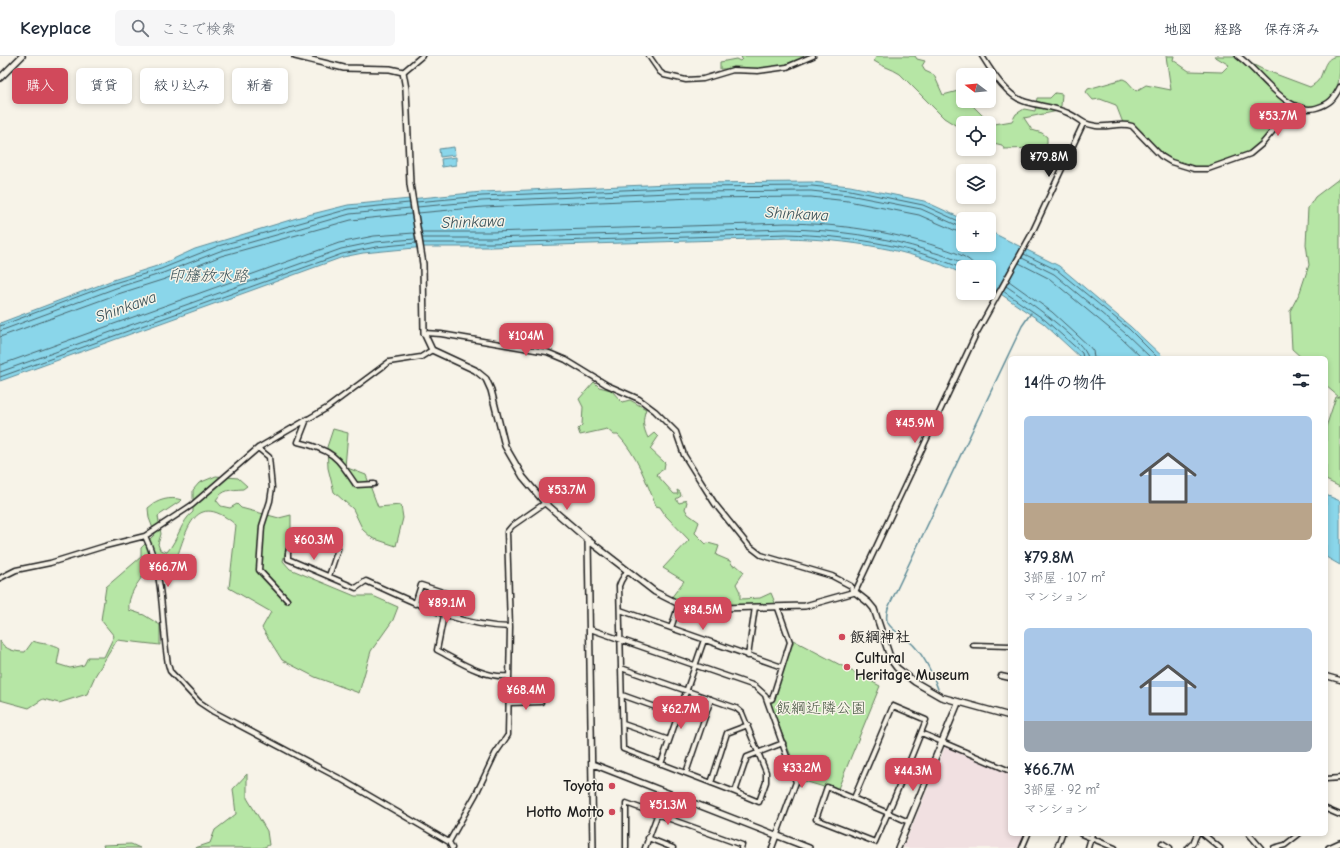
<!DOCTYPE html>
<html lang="ja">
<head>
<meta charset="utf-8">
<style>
  :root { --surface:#fff; --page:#f6f6f7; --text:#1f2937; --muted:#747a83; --line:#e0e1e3; --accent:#d1495b }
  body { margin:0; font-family:"Comic Neue","Klee One",sans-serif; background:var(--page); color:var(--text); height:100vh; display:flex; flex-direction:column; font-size:15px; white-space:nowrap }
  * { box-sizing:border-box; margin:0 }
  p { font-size:13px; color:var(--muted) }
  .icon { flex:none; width:22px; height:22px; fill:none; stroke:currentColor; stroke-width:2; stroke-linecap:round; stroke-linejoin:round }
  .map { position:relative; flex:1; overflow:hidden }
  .panel { position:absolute; left:1008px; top:300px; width:320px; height:480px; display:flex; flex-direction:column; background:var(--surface); border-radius:6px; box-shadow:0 2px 6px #0003 }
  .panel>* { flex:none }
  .hud { position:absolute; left:12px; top:12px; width:380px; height:36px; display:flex; gap:8px }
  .needle { width:26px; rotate:286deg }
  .fabs { position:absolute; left:956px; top:12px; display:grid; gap:8px }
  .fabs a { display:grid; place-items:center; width:40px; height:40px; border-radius:6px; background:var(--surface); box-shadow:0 2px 6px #0003; font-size:20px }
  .price { position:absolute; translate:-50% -34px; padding:0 9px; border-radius:8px; background:var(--accent); color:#fff; font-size:13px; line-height:26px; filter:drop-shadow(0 1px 2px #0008) }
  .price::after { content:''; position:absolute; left:50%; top:24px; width:12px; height:9px; margin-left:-6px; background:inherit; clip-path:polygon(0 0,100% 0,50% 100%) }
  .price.current { background:#222; color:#fff }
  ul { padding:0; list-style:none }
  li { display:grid; align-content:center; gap:8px; height:212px; padding:0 16px }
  li span { display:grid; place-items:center; height:124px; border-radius:6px; color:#555 }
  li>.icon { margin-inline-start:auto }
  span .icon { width:72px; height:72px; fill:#fffc; stroke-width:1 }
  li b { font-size:17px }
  h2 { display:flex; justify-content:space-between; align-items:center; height:48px; padding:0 16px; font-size:17px }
  .pill { padding:0 14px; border-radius:6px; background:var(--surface); box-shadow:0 2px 6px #0003; font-size:14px; line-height:36px }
  .pill.current { background:var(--accent); color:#fff }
  header { display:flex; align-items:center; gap:24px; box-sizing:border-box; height:56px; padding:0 20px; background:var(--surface); border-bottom:1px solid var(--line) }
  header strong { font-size:19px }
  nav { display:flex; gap:22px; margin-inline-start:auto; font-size:14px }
  .search { width:280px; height:36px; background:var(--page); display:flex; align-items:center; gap:10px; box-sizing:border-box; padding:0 14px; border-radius:6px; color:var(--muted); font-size:15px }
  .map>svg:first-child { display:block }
  .built { fill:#f1e0e1 }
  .green { fill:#b6e6a5; stroke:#698160 }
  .water { fill:#8ad6ea; stroke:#5e8c98 }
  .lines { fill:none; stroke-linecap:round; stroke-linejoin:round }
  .shore { stroke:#48666e; stroke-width:1 }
  .stream { stroke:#5e8c98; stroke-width:1.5 }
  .minor-casing { stroke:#1c1c1c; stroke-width:7 }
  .tertiary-casing { stroke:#1c1c1c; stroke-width:8 }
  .minor { stroke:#f7f3e8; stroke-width:4 }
  .tertiary { stroke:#f7f3e8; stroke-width:5 }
  .poi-dot { fill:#d1495b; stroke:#f7f3e8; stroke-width:1.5 }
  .labels { text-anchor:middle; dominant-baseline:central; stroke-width:3; stroke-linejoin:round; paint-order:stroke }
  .poi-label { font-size:15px; font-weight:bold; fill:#1c1c1c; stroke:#f7f3e8; text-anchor:start }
  .park-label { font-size:15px; fill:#4a5945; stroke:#f7f3e8 }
  .water-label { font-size:16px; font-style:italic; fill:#3d545a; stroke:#f7f3e8 }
</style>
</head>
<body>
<header>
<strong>Keyplace</strong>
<div class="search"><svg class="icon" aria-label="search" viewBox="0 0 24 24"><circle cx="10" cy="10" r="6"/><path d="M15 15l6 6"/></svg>ここで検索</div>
<nav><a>地図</a><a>経路</a><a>保存済み</a></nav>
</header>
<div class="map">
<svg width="1340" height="792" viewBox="0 0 1340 792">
  <rect width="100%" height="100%" fill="#f7f3e8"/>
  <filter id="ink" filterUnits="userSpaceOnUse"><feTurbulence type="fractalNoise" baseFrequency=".025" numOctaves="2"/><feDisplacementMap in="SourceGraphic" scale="8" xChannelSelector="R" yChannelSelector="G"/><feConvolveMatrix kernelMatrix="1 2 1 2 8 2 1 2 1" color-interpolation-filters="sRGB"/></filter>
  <g filter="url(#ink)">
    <!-- built -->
    <path class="built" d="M947,690L1010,717V778H1026L1020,792H903L945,691Z"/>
    <!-- green -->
    <path class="green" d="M741,0H808L782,10L757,13H720V6L736,3L740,5L742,3Z
      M875,0H915L917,3L925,5L922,10L925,15L934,19L943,39L958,35L963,36V45H968L984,61L985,65H980V67H963V74L944,62L900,18C891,12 883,11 874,5L876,1Z
      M1166,0H1174L1173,4L1189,15L1222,16L1229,9L1214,0H1236L1262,13L1310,31C1313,29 1318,26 1320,22C1325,11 1325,0 1340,0C1340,21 1340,50 1312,52C1305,52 1295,48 1287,47L1288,55C1276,63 1269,79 1257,89C1228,115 1185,122 1156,91C1146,81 1138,67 1123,67L1116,49L1100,43L1093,44L1086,36L1088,33L1123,23L1127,25L1136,35L1146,29L1171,34Z
      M1055,37L1062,38L1061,50L1058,55L1024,62L1032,74L1042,77L1047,81V88L1041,92L1004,93L1002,89L989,86V69L1012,65L1016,58L1024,53L1035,55L1037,42H1050Z
      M1340,122V431L1326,424V371L1336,341H1339L1326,330V302H1302L1292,293L1290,255L1300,236L1309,209L1306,188L1308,152L1315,141Z
      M594,326L599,331L611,334L622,346L630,344L646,353C642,364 643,372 648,382L654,377L658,381L650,393L665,407L664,413L656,418L674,438H678L677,434L680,436L681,440L676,443L679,447L683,446L685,443L687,446L685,453L688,458L699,466L695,477L706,488L708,487L719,490L716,499L730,505L733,510L736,509L744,516L736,528L740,536V543L760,542L771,537L776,549C747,549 698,551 671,542L684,525L663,512L689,484L666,460L660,451L656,450C646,425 637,399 618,379H614L607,373L580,379L578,373L582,369L583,351L579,343Z
      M333,373L348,377L345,411L366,419L378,451L401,449L403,462L396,490L372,482L363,474L353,453L334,436L328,412L327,391Z
      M216,420L238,422L247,430L243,433C231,434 223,433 216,444L221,450L230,452L237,448L241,452L279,462L291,459V475L283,505L290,513L355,540H373L398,551L393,564L371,595L359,637L315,621L282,604L262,572L271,556L229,532L236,469C189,429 186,485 171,516H146C138,526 127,540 129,554L144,559L160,569V589L117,584L95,620L87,638L59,647L43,643L29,652L0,644V585C5,594 16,596 25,596L33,585C42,589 53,587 60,592L57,608L70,612L84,609L88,601H104L114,580L101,564L106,531L141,501V492L155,478L149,462L148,452C157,444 170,440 182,444L158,460L161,478L158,488L160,494L167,496C178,484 181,465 193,456V434L199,427Z
      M793,584L880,630L837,735L801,724L768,644L772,643Z
      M247,718V742L267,775L269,789L262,792H195L210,787L215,774L236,758L233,733Z
      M131,788L140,792H104L103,789Z"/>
    <!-- water -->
    <path class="water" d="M454,91L455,99L440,101L439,93Z
      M456,101V109L442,111L441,103Z
      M812,126L850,130L924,145L963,163V189H989V175L1059,210L1131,271L1164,302H1081L1043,267L989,230V211H963V218C908,192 848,184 787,182L491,191H425L363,197L343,201L258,232L0,325V267L113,224L160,209L195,193L300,161L348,149L482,136L693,127Z
      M1326,439L1340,445V509L1326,501Z"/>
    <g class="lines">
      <!-- shore -->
      <path class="shore" d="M416,146L482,140L693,131L812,130L850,134L923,149L963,167
        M417,151L482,145L693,136L811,135L849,139L921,153L963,172
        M418,157L483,151L693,142L811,141L848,145L919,159L963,178
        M421,176H491L787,167C839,168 889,175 939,191C951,195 969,200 976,211
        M422,182H491L787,173C835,174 883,180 929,195C943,199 957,203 969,211
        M423,187H491L787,178C847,180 908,188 963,213
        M1024,198L1057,214L1129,273L1158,302
        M1022,202L1054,218L1125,277L1151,302
        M1019,207L1050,223L1121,282L1142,302
        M1009,225L1052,256L1089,290L1093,295L1094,302
        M1006,230C1021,240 1087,286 1088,302
        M1003,235L1045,264L1082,297L1083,302
        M0,270L114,227L161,213L218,190L349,153L409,147
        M0,275L116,232L163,217L220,195L350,158L410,152
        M0,281L118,238L165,223L221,200L351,164L411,158
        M0,309L339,187L374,180L414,177
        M0,316L341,193L375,186L415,183
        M0,321L342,198L376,191L416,187"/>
      <!-- stream -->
      <path class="stream" d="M938,633C932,616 923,597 909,585C903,579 892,575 888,567C885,563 887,557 888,552L1022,270L1031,257"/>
      <defs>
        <path id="minor" d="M649,0L660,16L664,19L686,24L703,23L733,14L758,15L787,11L813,0
          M982,0C992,16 1007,41 1026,46C1040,50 1055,51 1068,57C1081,63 1079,67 1096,70C1108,72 1120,66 1132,70L1161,100L1171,106L1194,113H1208L1250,98L1262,88L1294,50
          M1238,0C1260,15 1287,60 1316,52C1330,48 1334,43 1340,31
          M403,16L422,0
          M424,277L441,278L547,296L566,304L607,329L639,343L655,355L676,376L684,399L694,415L715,448L748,489L761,499L832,520L851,530L852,535
          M307,363L298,386C333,394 337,401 356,429L374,428
          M258,392L269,401L272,432L270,445L262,470L259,514L287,544
          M145,480C166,523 160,564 168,608L170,615L199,646L214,656L339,722L449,786L452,792
          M627,515L621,525L619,530L623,693L735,736L747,701L783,687
          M329,520L338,493L293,478L288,497V503L356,532L366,525C414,546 457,570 510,571
          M0,522L16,514L50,507L105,490L145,480L192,449L258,392L327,352L389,306L421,301L432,294
          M855,536L976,278L1031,179L1083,68
          M415,548L421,529L461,542L457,562
          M620,554L782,611
          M444,559L437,594C458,605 485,623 509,620
          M671,572L679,548
          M590,573L755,630L765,639L796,726L772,792
          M973,589L1010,590
          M748,600L755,551
          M621,612L736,652L742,657L766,716V726L759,746L735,736
          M1001,620L1010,622
          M1326,620L1340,624
          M622,639L678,659
          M768,644L772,643L790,586L778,552
          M509,647L541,646
          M623,668L669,684
          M921,677L1010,715
          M661,708L704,584
          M686,717L711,643
          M1326,723L1340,722
          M711,727L727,677L748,669
          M854,742L893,650L926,664C910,705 893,746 875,786L816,763L827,731C854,743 882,754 909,766
          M1326,753L1340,759
          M1081,778L1115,792
          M1203,778L1220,792
          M1249,778L1261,792
          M648,782L673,792
          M449,786L476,738L495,698L508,679L510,571L507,476L512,470L545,447
          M1162,787L1170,792
          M626,792V747L742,789L741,792
          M645,792L658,757
          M1022,792L1028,778
          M1057,792L1062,778
          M1088,792L1092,778
          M1188,792L1193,787L1197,778
          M1274,792L1285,789L1299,778"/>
        <path id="tertiary" d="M295,0L344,12L390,13L403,16L406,33L410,128L423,208L424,277L432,294L475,314L486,323L491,334L505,390L523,421L545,447L588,484L655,536L679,548L721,552L805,550L855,536L869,547L874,553L891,604L897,612L915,626L941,641L1010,660
          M0,22L22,0
          M588,484L593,792
          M593,708L809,792
          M898,792L958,647
          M1329,792L1340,787"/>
      </defs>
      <!-- minor casing -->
      <use href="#minor" class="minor-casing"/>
      <!-- tertiary casing -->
      <use href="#tertiary" class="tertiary-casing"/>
      <!-- minor -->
      <use href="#minor" class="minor"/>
      <!-- tertiary -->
      <use href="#tertiary" class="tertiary"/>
    </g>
  </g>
  <!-- markers -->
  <g class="poi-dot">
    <circle cx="842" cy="581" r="4"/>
    <circle cx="847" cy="611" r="4"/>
    <circle cx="612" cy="730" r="4"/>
    <circle cx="612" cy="756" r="4"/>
  </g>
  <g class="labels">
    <!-- poi labels -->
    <g class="poi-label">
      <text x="850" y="581">飯綱神社</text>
      <text x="855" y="602">Cultural<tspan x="855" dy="17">Heritage Museum</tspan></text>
      <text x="604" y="730" text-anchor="end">Toyota</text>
      <text x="604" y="756" text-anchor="end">Hotto Motto</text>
    </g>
    <!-- park labels -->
    <g class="park-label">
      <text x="821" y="652">飯綱近隣公園</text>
    </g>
    <!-- water labels -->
    <g class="water-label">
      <text transform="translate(797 158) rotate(3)">Shinkawa</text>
      <text transform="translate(473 166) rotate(-2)">Shinkawa</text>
      <text x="208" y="220">印旛放水路</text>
      <text transform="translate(126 251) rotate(-20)">Shinkawa</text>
    </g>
  </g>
</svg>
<div class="fabs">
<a><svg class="needle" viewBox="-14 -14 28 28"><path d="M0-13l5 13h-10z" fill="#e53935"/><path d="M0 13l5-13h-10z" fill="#747a83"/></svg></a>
<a><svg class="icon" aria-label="locate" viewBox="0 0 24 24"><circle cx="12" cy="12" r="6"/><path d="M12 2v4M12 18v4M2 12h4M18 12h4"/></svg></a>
<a><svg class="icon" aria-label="layers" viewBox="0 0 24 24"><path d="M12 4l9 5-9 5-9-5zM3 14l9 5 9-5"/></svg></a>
<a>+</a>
<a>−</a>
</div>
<b class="price" style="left:1278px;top:81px">¥53.7M</b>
<b class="price current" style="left:1049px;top:122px">¥79.8M</b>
<b class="price" style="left:526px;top:301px">¥104M</b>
<b class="price" style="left:915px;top:388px">¥45.9M</b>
<b class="price" style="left:567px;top:455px">¥53.7M</b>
<b class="price" style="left:314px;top:505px">¥60.3M</b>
<b class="price" style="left:168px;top:532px">¥66.7M</b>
<b class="price" style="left:447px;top:568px">¥89.1M</b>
<b class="price" style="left:703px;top:575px">¥84.5M</b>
<b class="price" style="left:526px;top:655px">¥68.4M</b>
<b class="price" style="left:681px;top:674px">¥62.7M</b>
<b class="price" style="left:802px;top:733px">¥33.2M</b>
<b class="price" style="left:913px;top:736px">¥44.3M</b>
<b class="price" style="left:668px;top:770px">¥51.3M</b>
<div class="hud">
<a class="pill current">購入</a>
<a class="pill">賃貸</a>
<a class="pill">絞り込み</a>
<a class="pill">新着</a>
</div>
<section class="panel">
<h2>14件の物件<svg class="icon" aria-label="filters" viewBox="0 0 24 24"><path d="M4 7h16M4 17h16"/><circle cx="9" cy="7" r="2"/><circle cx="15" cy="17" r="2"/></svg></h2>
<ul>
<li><span style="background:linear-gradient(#a9c7e8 70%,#b9a48a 0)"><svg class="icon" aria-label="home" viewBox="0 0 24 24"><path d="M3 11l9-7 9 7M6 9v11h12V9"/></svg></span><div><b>¥79.8M</b><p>3部屋 · 107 m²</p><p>マンション</p></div></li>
<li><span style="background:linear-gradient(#a9c7e8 75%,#9aa5b1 0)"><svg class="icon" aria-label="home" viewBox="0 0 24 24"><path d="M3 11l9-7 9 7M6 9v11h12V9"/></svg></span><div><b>¥66.7M</b><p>3部屋 · 92 m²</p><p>マンション</p></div></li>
</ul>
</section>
</div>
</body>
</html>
